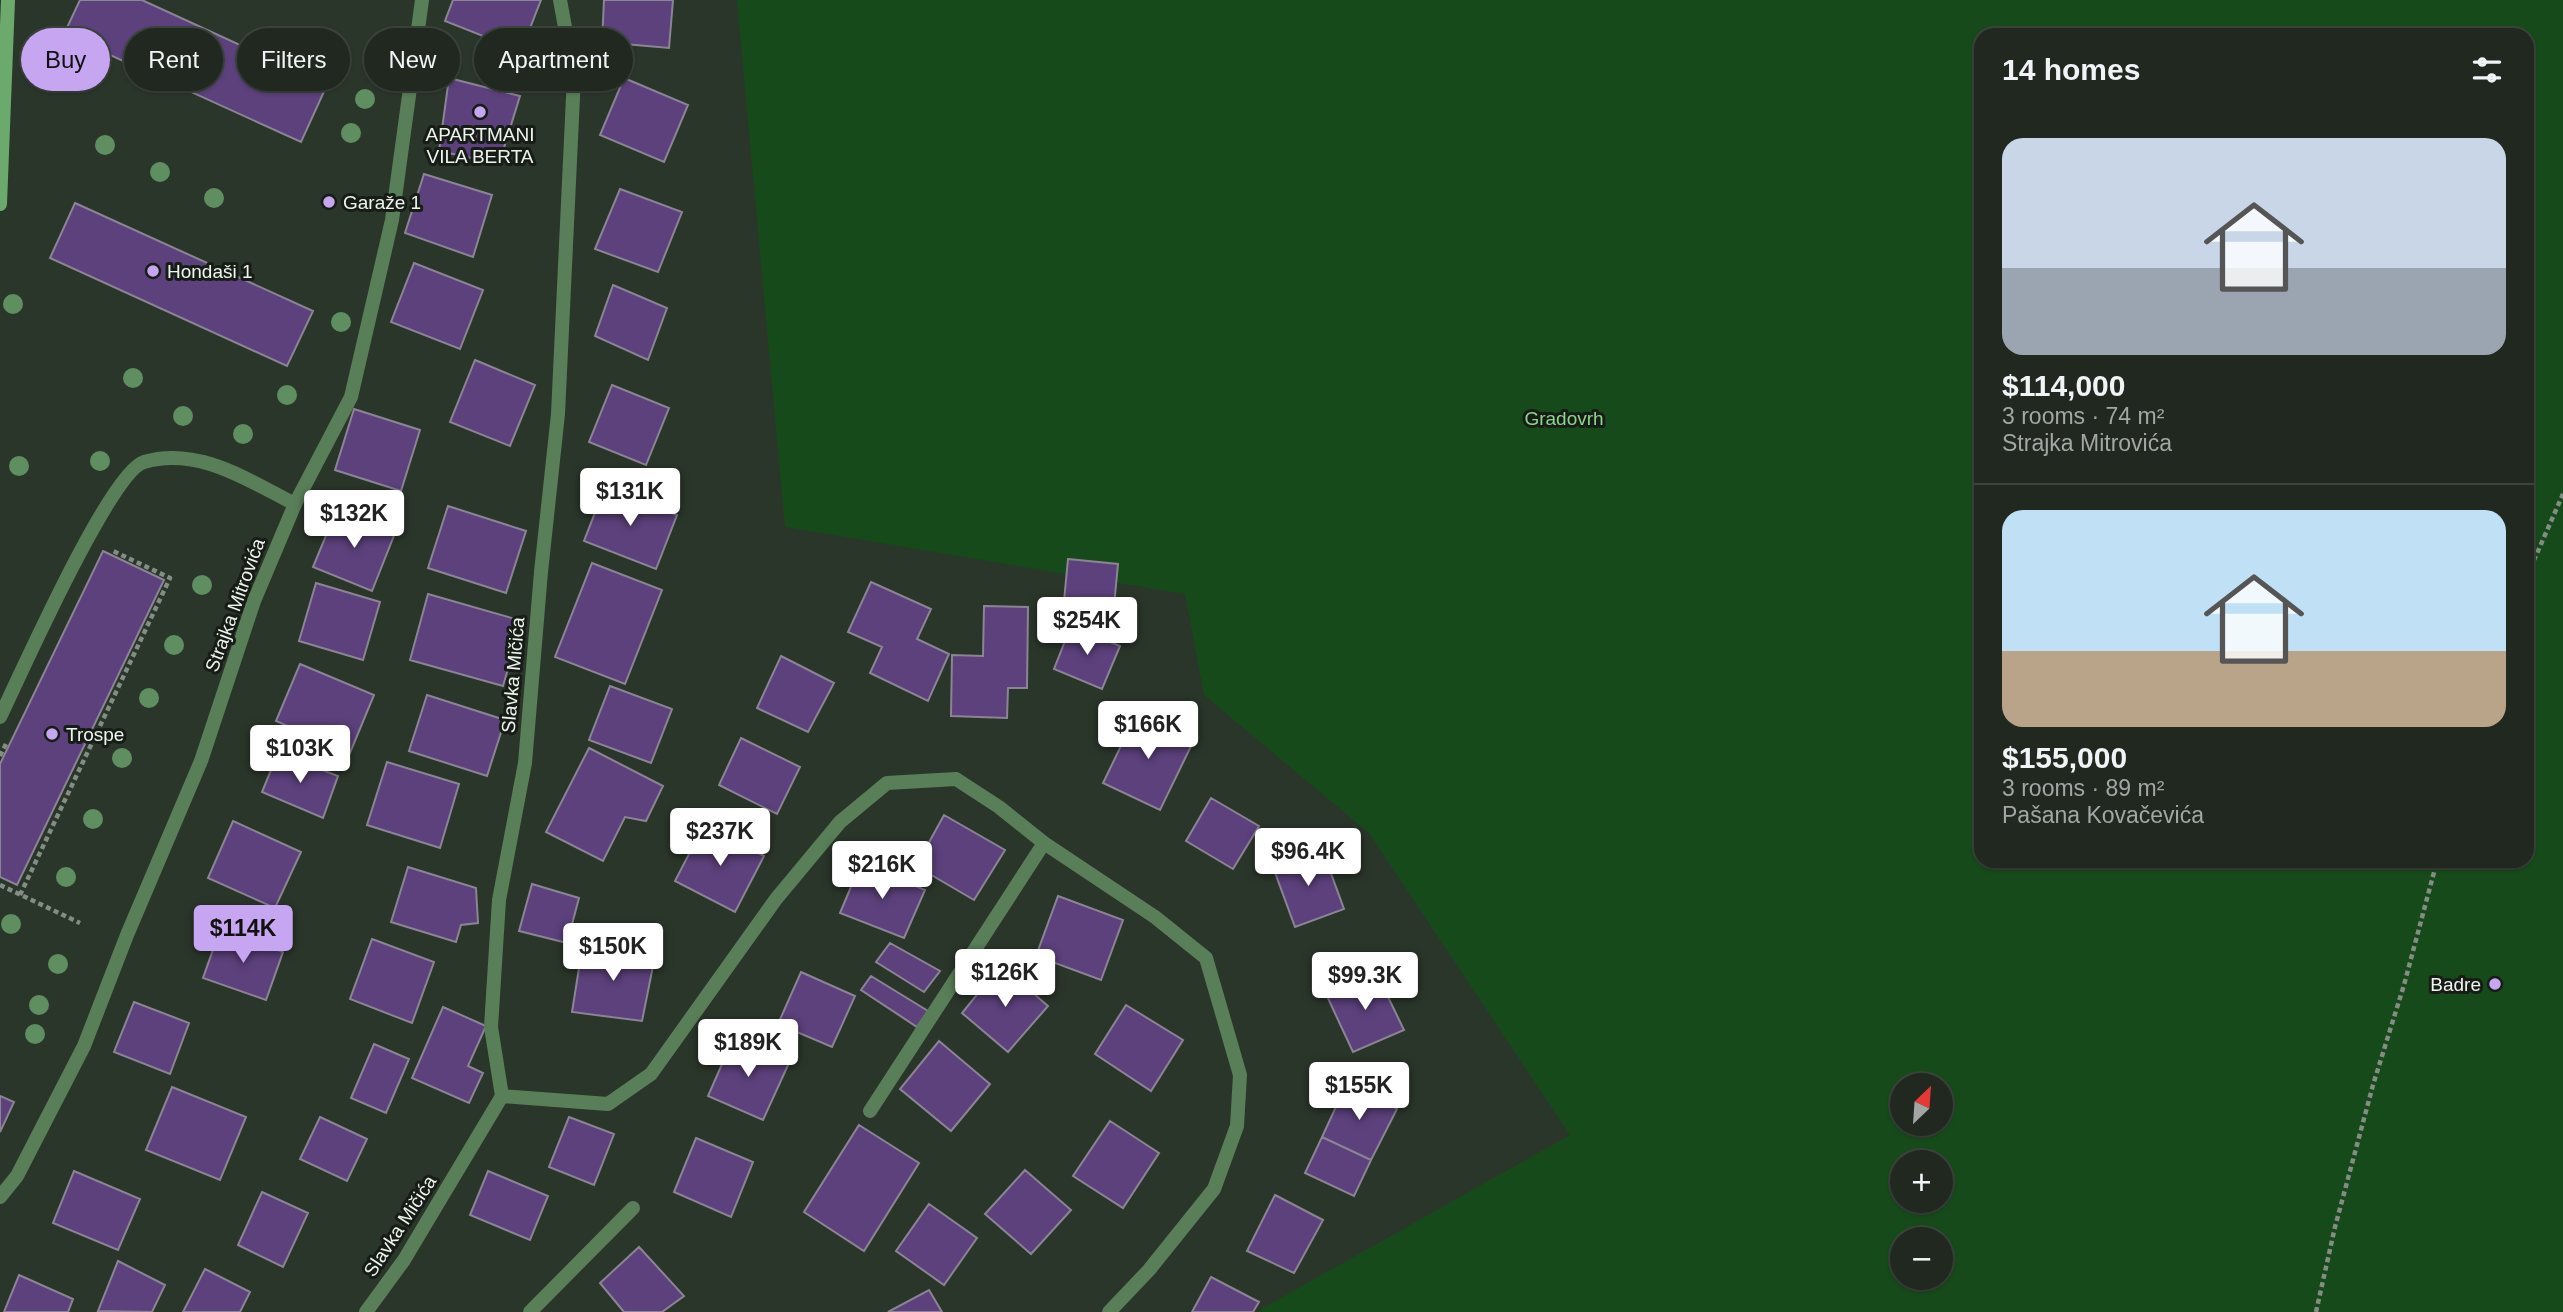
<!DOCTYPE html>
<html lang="en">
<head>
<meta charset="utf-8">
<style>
  :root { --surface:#202820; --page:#283029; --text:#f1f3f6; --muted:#a2a6a5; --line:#3d443e; --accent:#c6a6f0 }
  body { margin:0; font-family:Arial,sans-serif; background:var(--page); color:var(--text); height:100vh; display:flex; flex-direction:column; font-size:26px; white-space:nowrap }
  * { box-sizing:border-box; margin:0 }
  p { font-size:23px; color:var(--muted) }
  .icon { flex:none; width:38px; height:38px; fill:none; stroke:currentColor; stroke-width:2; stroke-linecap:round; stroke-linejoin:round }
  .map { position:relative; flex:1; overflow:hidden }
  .sheet { position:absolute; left:1974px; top:28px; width:560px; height:840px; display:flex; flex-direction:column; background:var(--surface); border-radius:21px; box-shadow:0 2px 5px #0004,0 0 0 2px var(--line) }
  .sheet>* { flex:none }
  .guide { position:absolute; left:21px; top:28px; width:665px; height:63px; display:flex; gap:14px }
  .needle { width:46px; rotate:25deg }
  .fabs { position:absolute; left:1890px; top:1073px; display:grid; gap:14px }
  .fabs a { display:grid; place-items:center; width:63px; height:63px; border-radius:50%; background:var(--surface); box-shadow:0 2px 5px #0004,0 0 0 2px var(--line); font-size:35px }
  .price { position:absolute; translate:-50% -60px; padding:0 16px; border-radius:7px; background:#fff; color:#222; font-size:23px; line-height:46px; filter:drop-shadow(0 2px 4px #0008) }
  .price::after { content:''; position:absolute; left:50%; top:42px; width:21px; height:16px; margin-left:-10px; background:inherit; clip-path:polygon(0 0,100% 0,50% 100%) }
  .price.on { background:var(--accent); color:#111 }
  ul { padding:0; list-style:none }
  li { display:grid; align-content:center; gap:14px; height:371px; padding:0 28px }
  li+li { border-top:2px solid var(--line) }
  li span { display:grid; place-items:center; height:217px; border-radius:21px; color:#555 }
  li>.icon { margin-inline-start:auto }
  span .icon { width:126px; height:126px; fill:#fffc; stroke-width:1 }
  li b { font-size:30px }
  h2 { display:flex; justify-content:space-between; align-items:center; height:84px; padding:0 28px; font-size:30px }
  .pill { padding:0 24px; border-radius:32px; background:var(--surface); box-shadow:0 2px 5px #0004,0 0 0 2px var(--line); font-size:24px; line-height:63px }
  .pill.on { background:var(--accent); color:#111 }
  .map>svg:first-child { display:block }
  .green { fill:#174a1b; fill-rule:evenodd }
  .building { fill:#5c417c; stroke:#8b8494; stroke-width:2 }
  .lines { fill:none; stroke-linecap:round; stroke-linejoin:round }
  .path { stroke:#848d84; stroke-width:4.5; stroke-dasharray:5 3.5; stroke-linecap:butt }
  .service { stroke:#597f59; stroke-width:14 }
  .minor { stroke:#597f59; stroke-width:14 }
  .secondary { stroke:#6ca96d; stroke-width:14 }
  .tree { fill:#5f8e60 }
  .poi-dot { fill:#c6a6f0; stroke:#171c17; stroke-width:2.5 }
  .labels { text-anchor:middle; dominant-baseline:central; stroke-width:6; stroke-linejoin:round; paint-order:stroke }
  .poi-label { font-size:19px; fill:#edf4ed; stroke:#171c17; text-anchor:start }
  .park-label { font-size:19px; fill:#8ad68b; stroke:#171c17 }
  .street-label { font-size:19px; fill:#edf4ed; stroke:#171c17 }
</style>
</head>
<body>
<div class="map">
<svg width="2563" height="1312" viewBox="0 0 2563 1312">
  <rect width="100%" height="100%" fill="#2b362b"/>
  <!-- green -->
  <path class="green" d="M737,0H2563V1312H1256L1570,1135L1369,833L1204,695L1185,594L785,527ZM1981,35H2527V861H1981ZM1902,1085H1941V1124H1902ZM1902,1162H1941V1200H1902ZM1902,1239H1941V1278H1902Z"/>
  <!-- building -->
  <path class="building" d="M80,0H142L327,85L301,142L64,34Z
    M453,0H541L521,51L445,21Z
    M604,0H673L669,48L602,42Z
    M449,78L520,96L499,164L439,151Z
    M624,78L688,105L664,162L600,135Z
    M424,174L492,195L473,257L405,233Z
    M620,189L682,212L658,272L595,249Z
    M75,203L313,311L287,366L50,258Z
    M414,263L483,290L460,349L391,322Z
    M613,285L667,308L648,360L595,336Z
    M475,360L535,385L510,446L450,422Z
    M612,385L669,408L646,465L589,442Z
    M354,409L420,430L401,491L335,470Z
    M605,487L677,515L656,569L584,541Z
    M448,506L526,531L506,593L428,568Z
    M337,509L395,533L372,591L313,567Z
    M103,551L164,580L17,885L0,877V764Z
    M1068,559L1118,564L1114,606L1064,601Z
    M592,563L662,590L625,684L555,657Z
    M871,582L931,609L917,639L949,654L928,701L870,673L882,647L848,632Z
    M316,583L380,602L363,660L299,641Z
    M428,594L522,621L503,686L410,660Z
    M984,606L1028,607L1027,688H1008L1007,718L951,716L952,655L983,656Z
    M1071,626L1120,646L1102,689L1054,669Z
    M781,656L834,683L808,732L757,708Z
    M300,664L374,695L350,753L276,721Z
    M610,686L672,709L651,763L589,740Z
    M427,695L505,720L487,776L409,751Z
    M1137,713L1194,740L1160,810L1103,783Z
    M741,738L800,767L777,814L719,785Z
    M589,748L663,786L646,821L625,817L603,861L546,832Z
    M278,753L338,776L323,818L262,792Z
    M387,762L459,784L440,848L367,825Z
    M1211,798L1259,826L1233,869L1186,841Z
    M944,815L1005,850L974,900L916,866Z
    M233,821L301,852L275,908L208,878Z
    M704,825L764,856L735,912L675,881Z
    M1322,849L1344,909L1295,927L1273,867Z
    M861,863L925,890L904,938L840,913Z
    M408,867L476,888L478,923L461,925L456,942L391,922Z
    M532,884L579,898L567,943L519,931Z
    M1058,896L1123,920L1101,980L1036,956Z
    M220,930L283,952L266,1000L203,978Z
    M372,939L434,962L412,1023L350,999Z
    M583,943L655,956L642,1021L572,1012Z
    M890,943L940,971L924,992L876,962Z
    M1001,965L1048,1006L1008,1052L962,1013Z
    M1375,970L1404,1030L1353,1052L1326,994Z
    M801,972L855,996L832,1047L778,1024Z
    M871,976L928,1011L917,1027L861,990Z
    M134,1002L189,1023L170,1074L114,1052Z
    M1126,1005L1183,1040L1151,1091L1095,1054Z
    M443,1007L486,1026L468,1066L483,1073L469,1103L412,1078Z
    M733,1039L789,1063L763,1120L708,1096Z
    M939,1041L990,1084L951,1131L900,1089Z
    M374,1044L409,1059L386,1113L351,1098Z
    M1347,1083L1397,1109L1371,1160L1322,1137Z
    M172,1087L246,1117L220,1180L146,1150Z
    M0,1096L14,1102L0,1132Z
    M320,1117L367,1139L347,1181L300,1159Z
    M569,1117L614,1134L594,1185L549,1167Z
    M1110,1121L1159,1153L1123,1208L1073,1176Z
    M859,1125L919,1163L864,1251L804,1212Z
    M1322,1137L1371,1160L1354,1196L1305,1173Z
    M696,1138L753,1162L731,1217L674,1192Z
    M1025,1170L1071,1210L1031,1254L985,1214Z
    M74,1171L140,1199L118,1250L53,1223Z
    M488,1171L548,1196L530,1240L470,1215Z
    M262,1192L308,1213L283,1267L238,1245Z
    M1275,1195L1323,1220L1294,1273L1247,1251Z
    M929,1204L977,1238L944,1285L896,1251Z
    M639,1247L684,1296L662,1312H624L600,1283Z
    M118,1261L165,1285L152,1312L98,1311Z
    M205,1269L250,1292L240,1312H183Z
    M19,1275L73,1299L68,1312H4Z
    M1211,1277L1259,1302L1253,1312H1192Z
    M929,1290L942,1312H888Z"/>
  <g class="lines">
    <!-- path -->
    <path class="path" d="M2527,576L2563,494
      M0,756L6,744
      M0,885L80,923
      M20,895L170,578L111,550
      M2316,1312L2335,1227L2373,1085L2404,985L2437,861"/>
    <!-- service -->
    <path class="service" d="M0,717C20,676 110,472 144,462C199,446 249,481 295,504"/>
    <!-- minor -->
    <path class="minor" d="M502,1096L608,1104L651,1074L776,899L840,822L887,783L956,779L999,807L1044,843L1155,917L1206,958L1240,1075L1237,1126L1214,1189L1149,1270L1109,1312
      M870,1111L1044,843
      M0,1197L17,1176L84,1046L127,935L201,761L254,601L295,504L351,397L392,220L422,0
      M366,1312L404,1260L502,1096L491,1027L499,900L525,763L541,572L558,414L574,76L560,0
      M530,1312L633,1208"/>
    <!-- secondary -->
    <path class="secondary" d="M0,204L8,0"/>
  </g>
  <!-- trees -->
  <g class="tree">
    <circle cx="365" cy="99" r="10"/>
    <circle cx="351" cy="133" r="10"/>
    <circle cx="105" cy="145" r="10"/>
    <circle cx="160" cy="172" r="10"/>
    <circle cx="214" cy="198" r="10"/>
    <circle cx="13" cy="304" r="10"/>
    <circle cx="341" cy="322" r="10"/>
    <circle cx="133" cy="378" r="10"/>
    <circle cx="287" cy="395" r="10"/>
    <circle cx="183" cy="416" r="10"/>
    <circle cx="243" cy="434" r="10"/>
    <circle cx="100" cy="461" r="10"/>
    <circle cx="19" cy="466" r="10"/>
    <circle cx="202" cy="585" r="10"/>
    <circle cx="174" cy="645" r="10"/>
    <circle cx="149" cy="698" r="10"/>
    <circle cx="122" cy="758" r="10"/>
    <circle cx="93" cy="819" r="10"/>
    <circle cx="66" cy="877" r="10"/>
    <circle cx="11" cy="924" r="10"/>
    <circle cx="58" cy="964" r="10"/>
    <circle cx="39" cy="1005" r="10"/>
    <circle cx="35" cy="1034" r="10"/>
  </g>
  <!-- markers -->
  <g class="poi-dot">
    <circle cx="480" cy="112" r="7"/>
    <circle cx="329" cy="202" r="7"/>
    <circle cx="153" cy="271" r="7"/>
    <circle cx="52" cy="734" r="7"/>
    <circle cx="2495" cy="984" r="7"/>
  </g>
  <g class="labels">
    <!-- poi labels -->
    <g class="poi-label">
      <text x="480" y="134" text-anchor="middle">APARTMANI<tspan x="480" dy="22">VILA BERTA</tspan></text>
      <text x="343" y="202">Garaže 1</text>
      <text x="167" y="271">Hondaši 1</text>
      <text x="66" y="734">Trospe</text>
      <text x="2481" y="984" text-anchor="end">Badre</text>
    </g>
    <!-- park labels -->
    <g class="park-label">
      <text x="1564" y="418">Gradovrh</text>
    </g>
    <!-- street labels -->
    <g class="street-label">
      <text transform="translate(235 605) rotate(-70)">Strajka Mitrovića</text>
      <text transform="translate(513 675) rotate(-85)">Slavka Mičića</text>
      <text transform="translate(400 1226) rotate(-57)">Slavka Mičića</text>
    </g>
  </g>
</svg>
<div class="fabs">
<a><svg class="needle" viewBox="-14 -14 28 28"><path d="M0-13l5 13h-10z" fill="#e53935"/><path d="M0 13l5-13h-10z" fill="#a2a6a5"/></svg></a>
<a>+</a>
<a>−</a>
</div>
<b class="price" style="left:630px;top:528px">$131K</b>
<b class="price" style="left:354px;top:550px">$132K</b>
<b class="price" style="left:1087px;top:657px">$254K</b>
<b class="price" style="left:1148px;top:761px">$166K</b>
<b class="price" style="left:300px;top:785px">$103K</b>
<b class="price" style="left:720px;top:868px">$237K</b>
<b class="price" style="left:1308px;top:888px">$96.4K</b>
<b class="price" style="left:882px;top:901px">$216K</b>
<b class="price on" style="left:243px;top:965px">$114K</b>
<b class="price" style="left:613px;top:983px">$150K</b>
<b class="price" style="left:1005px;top:1009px">$126K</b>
<b class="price" style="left:1365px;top:1012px">$99.3K</b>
<b class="price" style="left:748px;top:1079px">$189K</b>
<b class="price" style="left:1359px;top:1122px">$155K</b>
<div class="guide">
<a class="pill on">Buy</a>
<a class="pill">Rent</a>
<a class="pill">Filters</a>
<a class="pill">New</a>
<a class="pill">Apartment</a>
</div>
<section class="sheet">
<h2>14 homes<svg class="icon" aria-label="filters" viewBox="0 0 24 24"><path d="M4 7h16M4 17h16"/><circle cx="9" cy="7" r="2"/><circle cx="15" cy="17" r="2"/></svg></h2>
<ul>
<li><span style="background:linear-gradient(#c9d6e8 60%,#9aa5b1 0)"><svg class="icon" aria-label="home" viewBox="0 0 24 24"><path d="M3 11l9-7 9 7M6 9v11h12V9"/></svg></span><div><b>$114,000</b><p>3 rooms · 74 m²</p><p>Strajka Mitrovića</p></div></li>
<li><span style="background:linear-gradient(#bfe0f5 65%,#b9a48a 0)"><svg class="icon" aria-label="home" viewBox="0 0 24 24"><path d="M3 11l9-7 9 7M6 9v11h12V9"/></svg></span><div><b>$155,000</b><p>3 rooms · 89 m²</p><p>Pašana Kovačevića</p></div></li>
</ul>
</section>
</div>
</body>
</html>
